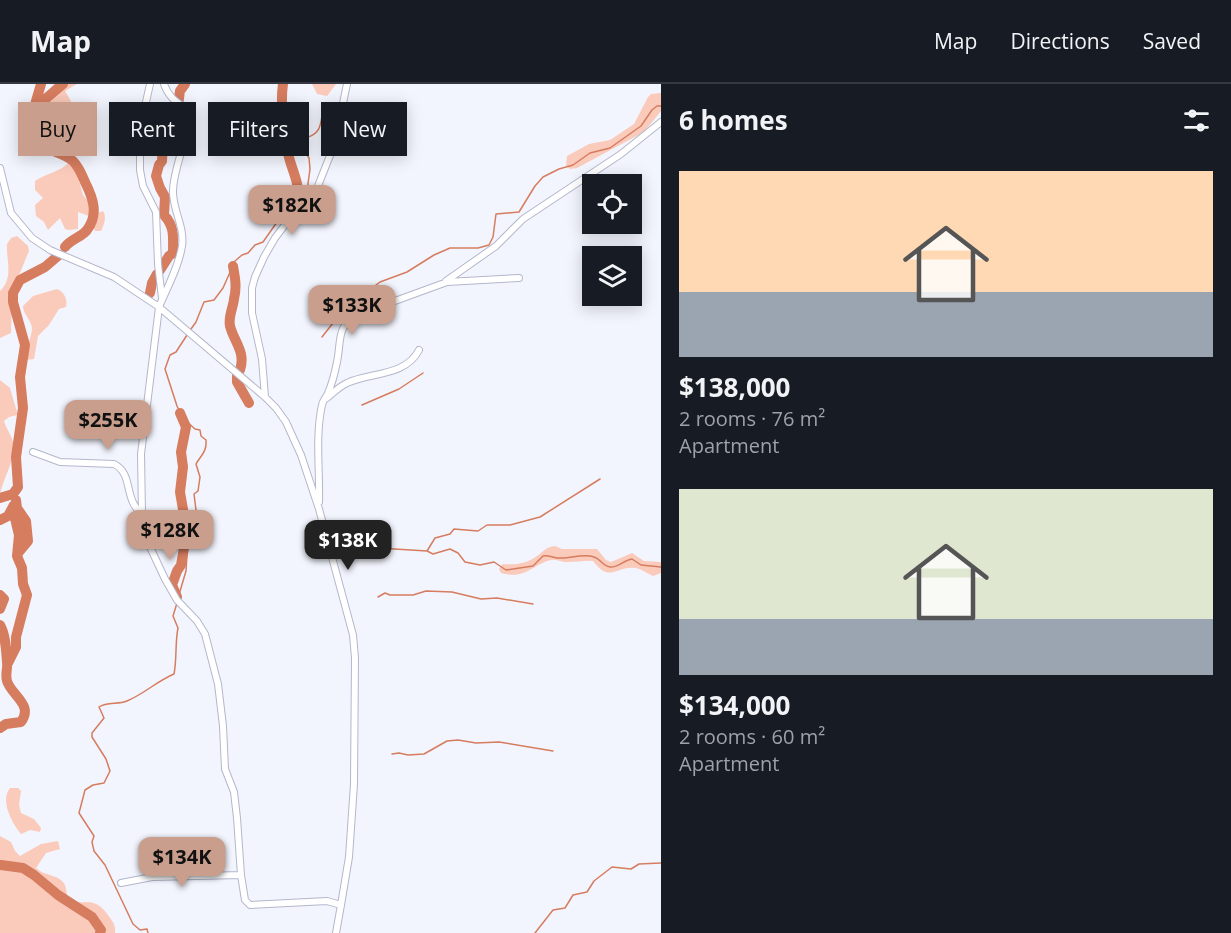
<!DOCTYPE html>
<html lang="en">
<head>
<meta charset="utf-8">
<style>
  :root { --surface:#171b24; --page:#242831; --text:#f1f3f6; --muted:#9ea1a6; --line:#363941; --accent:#ca9e8d }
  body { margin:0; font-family:"Open Sans",sans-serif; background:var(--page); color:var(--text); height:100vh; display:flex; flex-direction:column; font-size:22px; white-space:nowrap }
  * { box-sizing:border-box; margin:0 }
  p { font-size:20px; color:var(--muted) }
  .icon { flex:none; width:33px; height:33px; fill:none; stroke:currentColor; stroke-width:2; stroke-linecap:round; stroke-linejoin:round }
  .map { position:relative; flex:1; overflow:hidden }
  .side { display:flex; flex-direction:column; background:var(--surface); width:570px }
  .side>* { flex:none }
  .top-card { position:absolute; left:18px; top:18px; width:552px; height:54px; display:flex; gap:12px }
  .tools { position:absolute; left:582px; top:90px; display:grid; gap:12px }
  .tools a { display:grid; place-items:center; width:60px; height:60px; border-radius:0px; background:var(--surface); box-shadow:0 3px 15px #0003; font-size:30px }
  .price { position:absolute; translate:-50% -51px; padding:0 14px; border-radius:12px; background:var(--accent); color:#111; font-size:20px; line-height:39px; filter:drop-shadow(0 2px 3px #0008) }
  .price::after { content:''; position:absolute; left:50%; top:36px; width:18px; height:14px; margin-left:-9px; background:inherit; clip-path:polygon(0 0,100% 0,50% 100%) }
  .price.current { background:#222; color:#fff }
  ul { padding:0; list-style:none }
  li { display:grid; align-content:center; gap:12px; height:318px; padding:0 18px }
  li span { display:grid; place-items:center; height:186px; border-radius:0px; color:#555 }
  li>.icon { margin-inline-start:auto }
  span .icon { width:108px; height:108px; fill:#fffc; stroke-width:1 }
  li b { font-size:26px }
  h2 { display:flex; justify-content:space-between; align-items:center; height:72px; padding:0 18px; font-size:26px }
  .chip { padding:0 21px; border-radius:0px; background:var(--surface); box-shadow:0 3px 15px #0003; font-size:21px; line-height:54px }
  .chip.current { background:var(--accent); color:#111 }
  header { display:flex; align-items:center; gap:36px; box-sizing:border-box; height:84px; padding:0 30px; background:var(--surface); border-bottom:2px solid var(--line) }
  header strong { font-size:28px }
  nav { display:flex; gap:33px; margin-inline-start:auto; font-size:21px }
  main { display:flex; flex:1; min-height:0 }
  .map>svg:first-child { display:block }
  .green { fill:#facabb }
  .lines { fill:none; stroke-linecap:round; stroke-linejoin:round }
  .stream { stroke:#d67c5f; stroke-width:1.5 }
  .river { stroke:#d67c5f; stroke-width:10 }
  .minor-casing { stroke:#b3b7cc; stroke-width:8 }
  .minor { stroke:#fff; stroke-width:6 }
</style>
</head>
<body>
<header>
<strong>Map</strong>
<nav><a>Map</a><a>Directions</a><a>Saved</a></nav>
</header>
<main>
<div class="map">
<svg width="661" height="849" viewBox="0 0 661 849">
  <rect width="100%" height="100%" fill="#f3f5fe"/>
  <!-- green -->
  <path class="green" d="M54,0H77L65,7L71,17C66,26 54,34 44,35L37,27L44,11Z
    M312,0H336L327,12L317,10Z
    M661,9V27L644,48L577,84L570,85L566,82L567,72L589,60L610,56L634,40L648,13L651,10Z
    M67,30L79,35L81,41L79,64L76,66L62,59L61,49L65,44L61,39L60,31Z
    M68,79L76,85L83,111L90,120L92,129L89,132L78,128V145L69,146L65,145L60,134L48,146L44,138L36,132L35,121L43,114L35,106V97C45,90 62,87 68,79Z
    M103,127C107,133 104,141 101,147H95L93,141L95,130Z
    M17,152L28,162L29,167L12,208L11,249L0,254V207C14,194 6,176 7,160L11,154Z
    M57,205C64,208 68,215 66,223L59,225L49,241L38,252L34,275L26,276C25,265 31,256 32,245C32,236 23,231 23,222L33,212Z
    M0,296L10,304L17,328V331L9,333L4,337C6,345 12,351 13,359C15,377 4,392 0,410Z
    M555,462L562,465H597L606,476L611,478L632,469L644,477L661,478V489L653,492C648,490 640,484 635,484C617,481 610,500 593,477C585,476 578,478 569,478C563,479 557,475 551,476C531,481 526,496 501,489L499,485L503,480C515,481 526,480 537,472C544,467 546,463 555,462Z
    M10,704H18L21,707L19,721L21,729L34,735L41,744L40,748L30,746L21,750C11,738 0,716 10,704Z
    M0,752L11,758L15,767L20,772L41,760L58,757L60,765L46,769L36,784C44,792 56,790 63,798C67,802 66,811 69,817C89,821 94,812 108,831C113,838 116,841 115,849H0Z"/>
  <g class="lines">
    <!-- stream -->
    <path class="stream" d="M191,245L196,238L204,218L214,216L223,204L235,177L242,171L248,169L255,161L263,158L282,131L307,107L310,85L309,74L303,65L302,60L305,54C324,49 320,37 324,20
      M322,253L344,225L380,198L407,188L434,171L450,164H478L489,161L493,153L496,130L519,128L535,102L543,93L559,85L573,81L590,69L610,64L641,42L652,26L657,22H661
      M362,321L399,305L423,289
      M427,467L433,470L450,465L458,469L465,478L480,481L494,478L506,486L533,482L543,472C548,471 551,473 557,474C568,475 584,469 594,473C601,475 602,482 610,483C618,484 624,476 632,475L641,481L661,483
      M361,474L371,466L378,464L427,467L435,454L450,450L454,445L478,447L487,441H510L540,433L600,395
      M378,513L385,509L390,511H413L426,507L452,508L481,515L497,514L533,520
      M178,514L186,487L188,453L190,450L195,448L198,442L194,410L198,407L200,393L196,380C201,371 207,368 206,356L201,352L200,346L195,345L183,334L177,322L165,285L170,271L176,268L187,251
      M392,670L399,669L408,671L424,670L447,657L458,656L476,659L499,658L553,667
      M148,849L147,845L140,846L133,840L105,781L94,767L92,758L94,752L79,729L85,706L93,701L104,699L110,687L106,675L92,653V649L104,634L99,623C107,617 118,621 127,617C144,610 157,597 174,590C177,575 175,558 178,544L173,532L177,519
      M535,849L553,826L565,824L573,811L587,808L594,797L612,783L631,785L639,780L661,779"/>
    <!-- river -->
    <path class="river" d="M41,0L32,31L31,50C45,70 59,65 73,77C79,83 82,91 85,98C93,114 99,130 87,146C82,153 71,155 65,163
      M283,0C280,20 284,57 290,77C294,90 299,100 298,114
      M36,23L63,0
      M233,182C235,193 237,203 234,215C233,224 228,233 230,242C234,258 246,268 240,286
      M160,186L169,172L173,169C173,153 175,143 164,131L165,113L160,104L156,92L159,81L162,77L163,59L175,43L180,7L185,0
      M150,209L152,199L157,190
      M237,292V298L249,319
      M0,414L13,410L18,403L16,373L23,324L20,293L25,261L13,218V209L20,196L45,183L59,171
      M16,416L17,424L26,437L28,457L18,469
      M0,436L8,432L14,421
      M0,511L4,515L0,525
      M177,513L172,501L177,487L181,481L184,464L185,437L180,408L183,383L181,368L186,343L180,329
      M0,541C6,552 6,566 7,578C8,584 5,590 7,597C11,611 34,621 21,638L6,640L0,644
      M8,579L16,563V553L27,511L23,500L22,484L17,472L19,451L14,430V421
      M1,781L23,784L34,791L58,811L92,833L101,846L100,849"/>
    <defs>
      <path id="minor" d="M150,0L140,45V86L143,102L156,128L158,180L162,214
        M164,0C168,12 175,17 185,24C192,51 174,79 173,106C172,125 185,143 182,162C179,182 167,204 159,223L265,313L276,324L286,338L301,371L319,425L353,551L355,574L354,700L349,773L341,821
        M0,84L11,129L32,154L50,166L114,193L159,223L141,370L142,430L150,463L165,495L177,516L197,537L205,550L218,600L223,642L225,685L234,708L237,734L241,791L245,816L250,821L327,817L341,821L336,849
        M446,197L496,162L523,135L621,70L661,38
        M265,313L262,275L252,229V204L255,193L264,173L275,154L291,133L310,117L316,107L331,69L332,57L338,43L347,0
        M327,314C333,309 340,302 347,299C370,288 405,293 419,266
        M33,368L60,378L114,380C134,390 123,415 142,430
        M319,418C320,386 315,353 322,321C323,316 326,314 328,309C332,300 335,288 337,278C342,254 335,241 362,229L447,198L519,194
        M121,799L152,793L241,791"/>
    </defs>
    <!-- minor casing -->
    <use href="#minor" class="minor-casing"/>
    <!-- minor -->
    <use href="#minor" class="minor"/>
  </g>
</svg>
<div class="tools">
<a><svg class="icon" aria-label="locate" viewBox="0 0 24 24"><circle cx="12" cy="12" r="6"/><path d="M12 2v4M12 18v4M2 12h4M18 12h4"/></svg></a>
<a><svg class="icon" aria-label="layers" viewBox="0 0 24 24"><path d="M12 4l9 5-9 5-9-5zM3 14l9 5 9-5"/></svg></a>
</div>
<b class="price" style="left:292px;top:152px">$182K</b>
<b class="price" style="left:352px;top:252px">$133K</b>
<b class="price" style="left:108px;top:367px">$255K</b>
<b class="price" style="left:170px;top:477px">$128K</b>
<b class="price current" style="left:348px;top:487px">$138K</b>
<b class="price" style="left:182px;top:804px">$134K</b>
<div class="top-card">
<a class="chip current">Buy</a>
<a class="chip">Rent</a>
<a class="chip">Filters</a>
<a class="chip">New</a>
</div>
</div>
<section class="side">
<h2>6 homes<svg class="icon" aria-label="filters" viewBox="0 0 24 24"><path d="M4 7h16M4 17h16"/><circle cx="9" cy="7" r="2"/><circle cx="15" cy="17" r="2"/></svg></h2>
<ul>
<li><span style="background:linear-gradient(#ffd9b3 65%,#9aa5b1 0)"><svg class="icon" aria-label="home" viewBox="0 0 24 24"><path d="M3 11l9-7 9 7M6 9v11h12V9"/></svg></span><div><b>$138,000</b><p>2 rooms · 76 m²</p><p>Apartment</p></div></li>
<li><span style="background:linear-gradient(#dfe7d0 70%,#9aa5b1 0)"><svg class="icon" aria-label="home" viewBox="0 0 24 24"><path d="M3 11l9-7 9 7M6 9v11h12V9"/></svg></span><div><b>$134,000</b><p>2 rooms · 60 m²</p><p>Apartment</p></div></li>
</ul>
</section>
</main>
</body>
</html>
